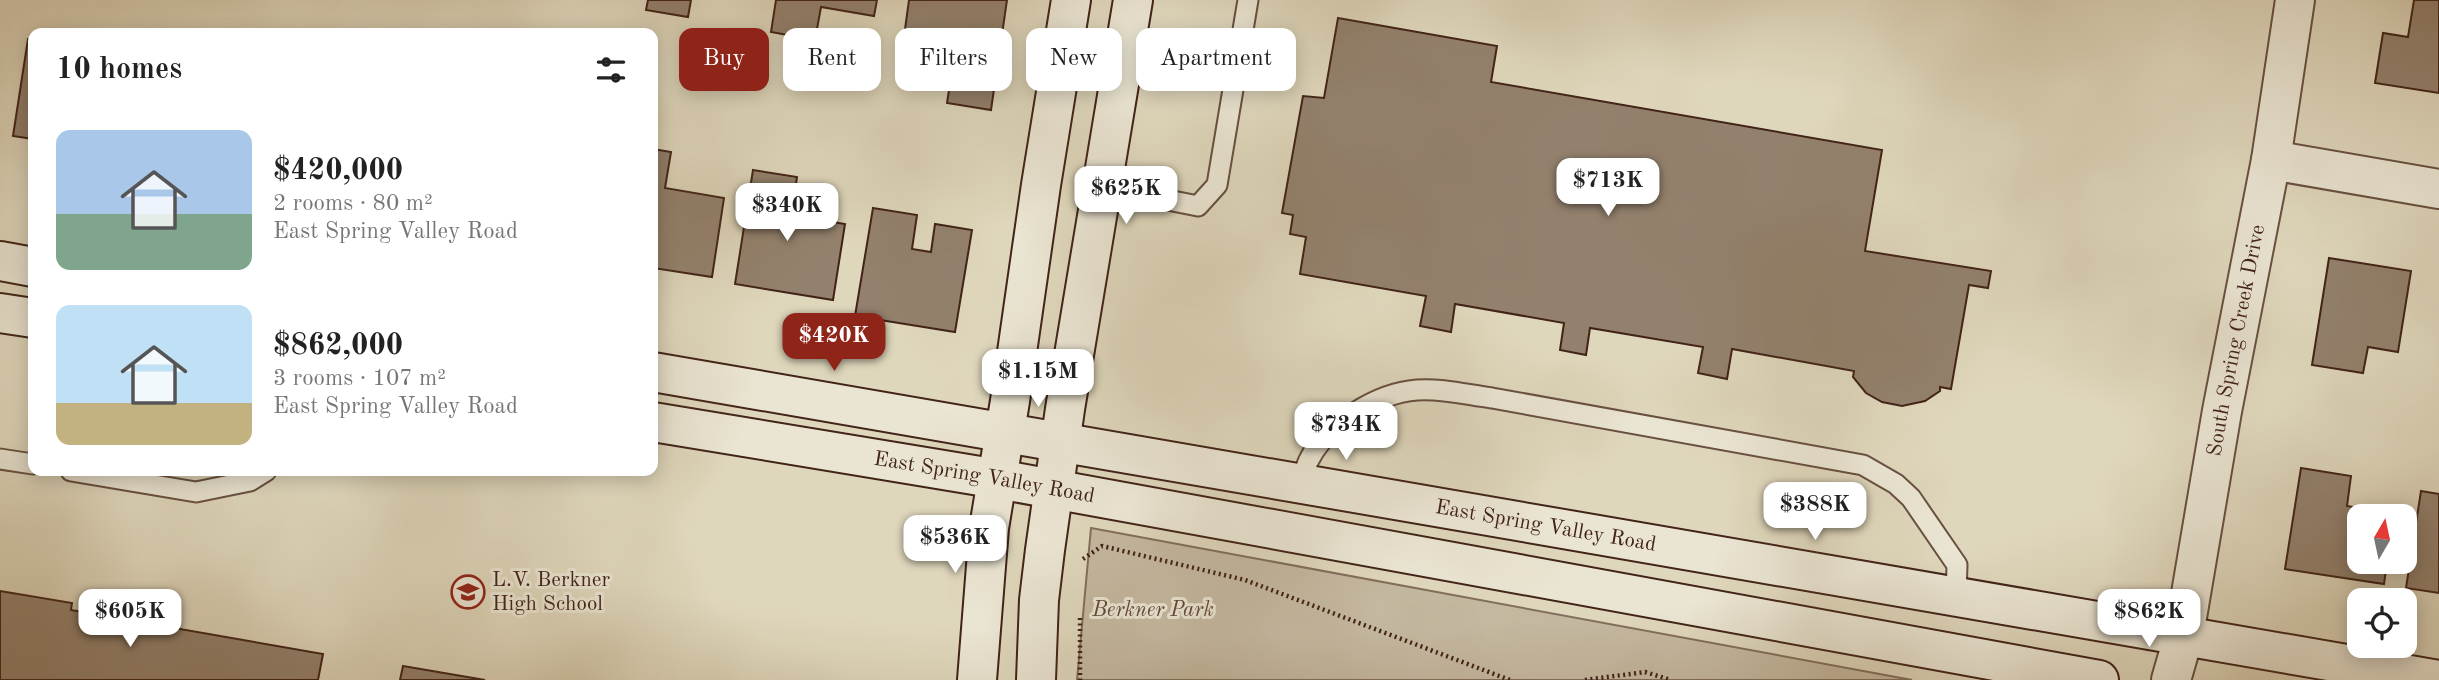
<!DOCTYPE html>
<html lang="en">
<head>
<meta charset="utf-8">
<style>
  :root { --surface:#fff; --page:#f2f2f2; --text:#222; --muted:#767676; --accent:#8f2418 }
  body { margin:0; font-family:"Old Standard TT",serif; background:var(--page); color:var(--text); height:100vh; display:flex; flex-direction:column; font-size:26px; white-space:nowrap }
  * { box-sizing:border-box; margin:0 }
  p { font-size:23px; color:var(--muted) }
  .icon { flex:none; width:38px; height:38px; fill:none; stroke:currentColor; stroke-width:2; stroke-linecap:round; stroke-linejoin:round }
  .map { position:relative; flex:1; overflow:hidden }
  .panel { position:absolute; left:28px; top:28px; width:630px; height:448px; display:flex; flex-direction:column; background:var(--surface); border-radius:14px; box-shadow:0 4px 18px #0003 }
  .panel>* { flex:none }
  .guide { position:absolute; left:679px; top:28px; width:665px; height:63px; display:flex; gap:14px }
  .needle { width:46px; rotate:9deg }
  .fabs { position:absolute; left:2347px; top:504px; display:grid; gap:14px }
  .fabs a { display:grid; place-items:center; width:70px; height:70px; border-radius:14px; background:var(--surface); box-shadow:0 4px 18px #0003; font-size:35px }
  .price { position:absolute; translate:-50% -60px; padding:0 16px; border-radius:14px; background:#fff; color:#222; font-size:23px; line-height:46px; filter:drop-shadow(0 2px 4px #0008) }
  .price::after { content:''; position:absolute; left:50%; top:42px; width:21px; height:16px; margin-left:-10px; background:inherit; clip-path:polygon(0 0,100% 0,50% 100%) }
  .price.active { background:var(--accent); color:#fff }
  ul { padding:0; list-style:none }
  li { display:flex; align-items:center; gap:21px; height:175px; padding:0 28px }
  li span { display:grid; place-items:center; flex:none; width:196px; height:140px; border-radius:14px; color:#555 }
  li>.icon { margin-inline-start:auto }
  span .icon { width:84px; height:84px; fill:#fffc; stroke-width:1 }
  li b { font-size:30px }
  h2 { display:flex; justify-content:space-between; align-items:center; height:84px; padding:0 28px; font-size:30px }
  .pill { padding:0 24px; border-radius:14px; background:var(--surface); box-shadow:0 4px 18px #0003; font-size:24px; line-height:63px }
  .pill.active { background:var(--accent); color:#fff }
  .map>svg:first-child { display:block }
  .green { fill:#c4b8a0; stroke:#826e5c; stroke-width:2 }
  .building { fill:#93816d; stroke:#412318; stroke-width:2 }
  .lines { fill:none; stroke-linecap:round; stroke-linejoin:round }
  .lane-casing { stroke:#685041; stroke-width:23 }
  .street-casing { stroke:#685041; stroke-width:42 }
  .secondary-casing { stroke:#412318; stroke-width:42 }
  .path { stroke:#412318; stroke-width:4.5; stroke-dasharray:2 3.5; stroke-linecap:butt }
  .lane { stroke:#eae5d3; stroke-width:19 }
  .street { stroke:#eae5d3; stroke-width:38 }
  .secondary { stroke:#eae5d3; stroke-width:38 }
  .labels { text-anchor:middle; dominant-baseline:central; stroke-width:6; stroke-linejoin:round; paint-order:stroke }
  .street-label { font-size:21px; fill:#412318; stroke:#eae5d3 }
  .poi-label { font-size:21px; fill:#412318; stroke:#eae5d3; text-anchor:start }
  .park-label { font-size:21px; font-style:italic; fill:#62483a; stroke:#eae5d3 }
</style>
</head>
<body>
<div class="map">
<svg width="2439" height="680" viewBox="0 0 2439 680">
  <rect width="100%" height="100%" fill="#dfd7bc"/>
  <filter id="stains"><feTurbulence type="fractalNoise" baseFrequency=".00286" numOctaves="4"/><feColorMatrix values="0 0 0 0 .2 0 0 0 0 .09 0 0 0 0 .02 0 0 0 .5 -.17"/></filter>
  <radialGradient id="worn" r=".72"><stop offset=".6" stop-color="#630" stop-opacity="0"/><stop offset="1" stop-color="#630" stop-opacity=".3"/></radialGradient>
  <!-- green -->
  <path class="green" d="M1091,528L1912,680H1077Z"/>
  <!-- building -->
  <path class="building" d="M648,0H691L688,17L646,10Z
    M776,0H877L874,16L821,7L815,40L771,32Z
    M909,0H1007L991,110L947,103L955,52L903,44Z
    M2414,0H2439V93L2375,83L2383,33L2408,37Z
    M1338,18L1497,46L1491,82L1882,150L1865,251L1991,271L1988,288L1969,285L1951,389L1940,387V391L1925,401L1902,406L1882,402L1866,393L1853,377L1854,371L1732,349L1727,379L1698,373L1703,347L1590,328L1586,355L1560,350L1564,323L1455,304L1451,332L1420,326L1426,296L1300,274L1306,237L1290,234L1293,215L1282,213L1303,96L1324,98Z
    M28,39L33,40V139L13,136Z
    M653,149L671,152L665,188L724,198L712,277L653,268Z
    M753,170L797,177L791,215L845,224L833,300L735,284Z
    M873,208L917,215L912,249L931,252L935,224L972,230L955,332L855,316Z
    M2329,258L2411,271L2398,352L2368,347L2363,373L2312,365Z
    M2301,468L2351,476L2347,506L2395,514V516H2359V562H2387L2384,584L2285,569Z
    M2421,491L2439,494V593L2406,588Z
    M0,591L72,603L71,610L323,654L318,680H0Z
    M0,591L72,603L71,610L323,654L318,680H0Z
    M403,666L485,680H400Z
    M403,666L485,680H400Z"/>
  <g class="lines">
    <defs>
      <path id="lane" d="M1102,187L1198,206L1217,185L1248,0
        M0,459L33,464
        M71,471L196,492L250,481L266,471
        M1302,484C1304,476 1305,466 1310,458C1328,424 1377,393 1417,390C1442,388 1468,395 1492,398L1863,465L1896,484L1911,498L1957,565L1956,596"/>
      <g id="street">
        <path d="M2271,160L2439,189"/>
        <path id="s1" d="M2171,680L2184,635L2222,411L2271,160L2295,0"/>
      </g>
      <g id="secondary">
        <path d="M0,261L33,267"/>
        <path d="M0,313L33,318"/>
        <path id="s2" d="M653,372L2439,680"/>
        <path id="s3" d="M653,422L998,479L2099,680"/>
        <path d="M977,680L989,528L1010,401L1041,185L1071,0"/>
        <path d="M1036,680L1039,600L1045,550L1065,409L1133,0"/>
      </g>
    </defs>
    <!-- lane casing -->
    <use href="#lane" class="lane-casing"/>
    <!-- street casing -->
    <use href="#street" class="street-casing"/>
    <!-- secondary casing -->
    <use href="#secondary" class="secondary-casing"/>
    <!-- path -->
    <path class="path" d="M1083,559L1102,546L1245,580L1510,680
      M1080,618V680
      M1585,680L1645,672L1671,680"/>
    <!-- lane -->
    <use href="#lane" class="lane"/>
    <!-- street -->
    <use href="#street" class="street"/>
    <!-- secondary -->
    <use href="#secondary" class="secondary"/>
  </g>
  <!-- icons -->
  <defs>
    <symbol id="school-ring" viewBox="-11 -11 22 22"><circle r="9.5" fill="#eae5d3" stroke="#8f2418" stroke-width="1.5"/><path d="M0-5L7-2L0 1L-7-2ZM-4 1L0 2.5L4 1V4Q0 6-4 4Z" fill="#8f2418"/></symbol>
  </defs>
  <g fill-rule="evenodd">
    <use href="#school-ring" x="449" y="573" width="38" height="38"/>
  </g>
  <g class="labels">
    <!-- street labels -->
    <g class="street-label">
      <text stroke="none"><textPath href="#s1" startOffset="346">South Spring Creek Drive</textPath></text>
      <text stroke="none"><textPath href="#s3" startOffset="336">East Spring Valley Road</textPath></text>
      <text stroke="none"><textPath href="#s2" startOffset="906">East Spring Valley Road</textPath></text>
    </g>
    <!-- poi labels -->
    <g class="poi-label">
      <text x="492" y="580">L.V. Berkner<tspan x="492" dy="24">High School</tspan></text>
    </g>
    <!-- park labels -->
    <g class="park-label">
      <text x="1153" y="610">Berkner Park</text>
    </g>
  </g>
  <rect width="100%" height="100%" filter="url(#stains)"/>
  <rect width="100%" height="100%" fill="url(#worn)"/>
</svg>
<div class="fabs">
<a><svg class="needle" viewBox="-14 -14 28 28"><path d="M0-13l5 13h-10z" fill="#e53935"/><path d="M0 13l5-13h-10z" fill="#767676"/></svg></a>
<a><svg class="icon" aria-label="locate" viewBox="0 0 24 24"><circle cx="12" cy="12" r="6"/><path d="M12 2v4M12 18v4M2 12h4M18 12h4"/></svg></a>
</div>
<b class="price" style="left:1608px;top:218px">$713K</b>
<b class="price" style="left:1126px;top:226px">$625K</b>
<b class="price" style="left:787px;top:243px">$340K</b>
<b class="price active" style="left:834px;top:373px">$420K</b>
<b class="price" style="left:1038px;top:409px">$1.15M</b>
<b class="price" style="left:1346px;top:462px">$734K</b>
<b class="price" style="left:1815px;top:542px">$388K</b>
<b class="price" style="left:955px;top:575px">$536K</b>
<b class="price" style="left:130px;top:649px">$605K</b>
<b class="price" style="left:2149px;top:649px">$862K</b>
<div class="guide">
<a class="pill active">Buy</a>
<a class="pill">Rent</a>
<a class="pill">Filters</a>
<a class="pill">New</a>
<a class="pill">Apartment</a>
</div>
<section class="panel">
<h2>10 homes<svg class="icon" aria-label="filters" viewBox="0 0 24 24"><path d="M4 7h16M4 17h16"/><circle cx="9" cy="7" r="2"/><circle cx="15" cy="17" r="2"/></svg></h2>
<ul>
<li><span style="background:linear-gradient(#a9c7e8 60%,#7fa58c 0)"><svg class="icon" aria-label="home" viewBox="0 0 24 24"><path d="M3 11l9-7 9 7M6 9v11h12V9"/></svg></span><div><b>$420,000</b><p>2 rooms · 80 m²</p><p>East Spring Valley Road</p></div></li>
<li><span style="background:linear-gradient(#bfe0f5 70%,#c2b280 0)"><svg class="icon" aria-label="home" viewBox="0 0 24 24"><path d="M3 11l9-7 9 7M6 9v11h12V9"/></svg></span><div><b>$862,000</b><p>3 rooms · 107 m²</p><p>East Spring Valley Road</p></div></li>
</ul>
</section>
</div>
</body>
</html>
